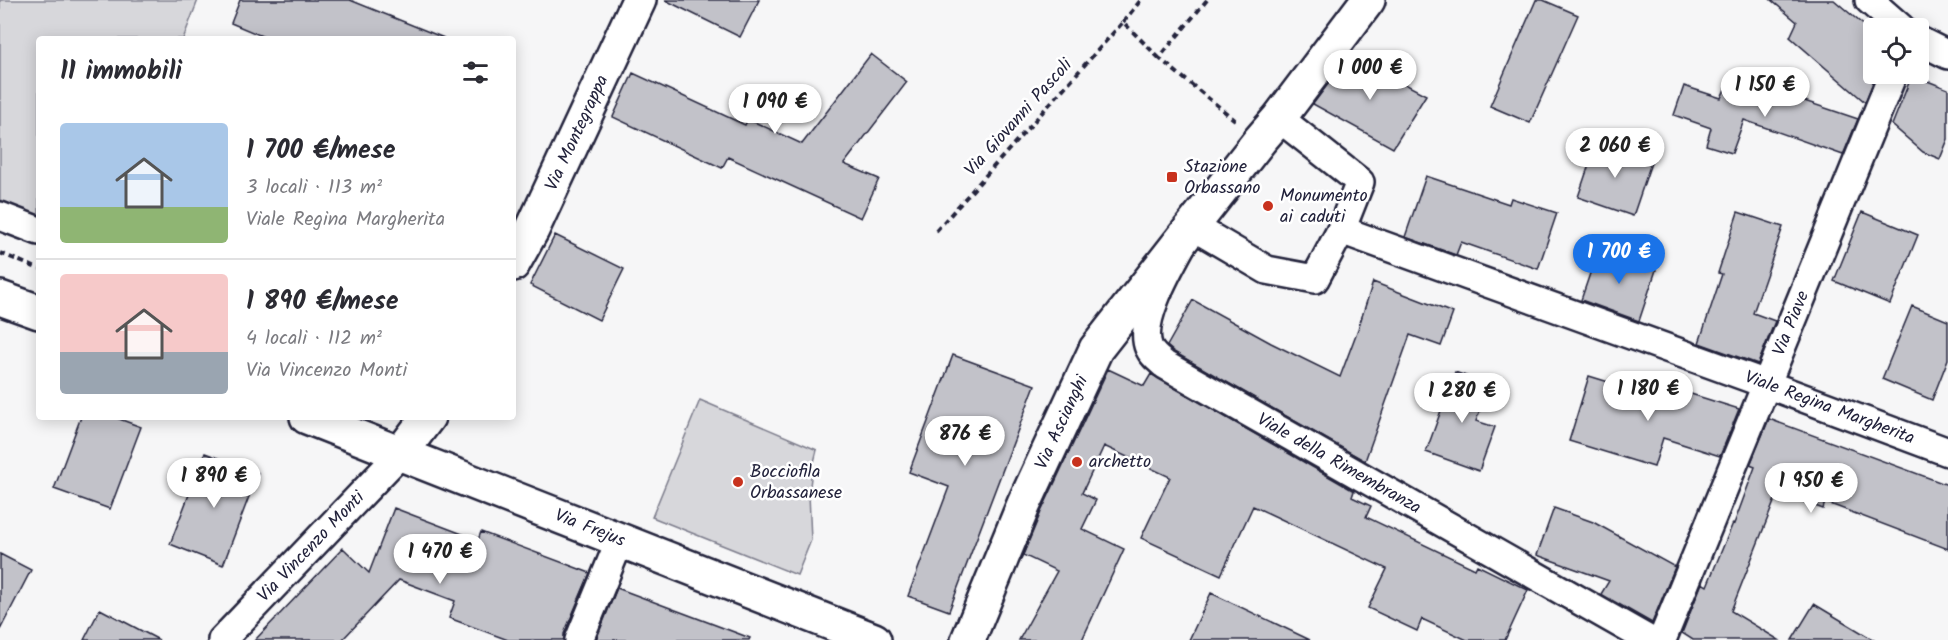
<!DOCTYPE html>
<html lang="it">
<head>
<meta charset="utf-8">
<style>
  :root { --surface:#fff; --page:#f7f7f7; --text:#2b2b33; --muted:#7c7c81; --line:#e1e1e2; --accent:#1a73e8 }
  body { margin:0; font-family:Kalam,sans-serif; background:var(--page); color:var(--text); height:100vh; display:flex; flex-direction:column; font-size:22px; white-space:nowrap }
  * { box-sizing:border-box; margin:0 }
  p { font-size:20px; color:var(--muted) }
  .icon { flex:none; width:33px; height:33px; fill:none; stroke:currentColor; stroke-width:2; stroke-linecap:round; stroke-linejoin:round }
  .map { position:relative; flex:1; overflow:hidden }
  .details { position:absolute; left:36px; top:36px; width:480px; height:384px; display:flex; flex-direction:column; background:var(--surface); border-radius:6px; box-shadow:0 3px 15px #0003 }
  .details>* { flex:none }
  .controls { position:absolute; left:1863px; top:18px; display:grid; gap:12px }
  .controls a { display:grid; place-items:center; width:66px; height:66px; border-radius:6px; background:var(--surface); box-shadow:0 3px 15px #0003; font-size:30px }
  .price { position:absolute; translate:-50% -51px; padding:0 14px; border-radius:21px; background:#fff; color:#222; font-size:20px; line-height:39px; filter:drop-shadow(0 2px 3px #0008) }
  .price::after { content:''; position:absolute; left:50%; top:36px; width:18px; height:14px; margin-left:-9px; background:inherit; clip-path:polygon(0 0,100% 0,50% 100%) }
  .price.on { background:var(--accent); color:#fff }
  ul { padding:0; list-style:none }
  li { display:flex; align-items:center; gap:18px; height:150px; padding:0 24px }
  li+li { border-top:2px solid var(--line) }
  li span { display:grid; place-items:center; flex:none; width:168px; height:120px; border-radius:6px; color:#555 }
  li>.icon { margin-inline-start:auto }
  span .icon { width:72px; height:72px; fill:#fffc; stroke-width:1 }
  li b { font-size:26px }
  h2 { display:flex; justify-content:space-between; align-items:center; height:72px; padding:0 24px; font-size:26px }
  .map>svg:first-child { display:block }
  .green { fill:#d7d7db; stroke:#7c7c8b; stroke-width:1.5 }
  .building { fill:#c2c2c9; stroke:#22223b; stroke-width:1.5 }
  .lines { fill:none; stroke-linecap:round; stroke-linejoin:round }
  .street-casing { stroke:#22223b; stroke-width:32 }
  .secondary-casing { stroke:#22223b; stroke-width:38 }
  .path { stroke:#22223b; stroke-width:4; stroke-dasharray:6 4.5; stroke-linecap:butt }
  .street { stroke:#fff; stroke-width:27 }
  .secondary { stroke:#fff; stroke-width:33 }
  .poi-dot { fill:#c8321e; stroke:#fff; stroke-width:2 }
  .labels { text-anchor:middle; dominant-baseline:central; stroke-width:5; stroke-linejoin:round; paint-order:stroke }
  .street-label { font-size:18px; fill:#22223b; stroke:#fff }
  .poi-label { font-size:18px; fill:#22223b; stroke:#fff; text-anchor:start }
</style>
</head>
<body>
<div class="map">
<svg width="1948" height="640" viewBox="0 0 1948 640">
  <rect width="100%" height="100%" fill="#f6f6f7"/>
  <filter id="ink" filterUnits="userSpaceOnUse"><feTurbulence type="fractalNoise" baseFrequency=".0167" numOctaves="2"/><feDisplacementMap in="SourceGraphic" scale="12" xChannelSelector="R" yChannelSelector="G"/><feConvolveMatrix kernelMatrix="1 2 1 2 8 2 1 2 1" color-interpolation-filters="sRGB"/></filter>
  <g filter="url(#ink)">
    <!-- green -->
    <path class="green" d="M0,0H198L183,39H39V216L0,200Z
      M700,400L817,450L812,470L809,494L811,540L797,575L652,517Z"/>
    <!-- building -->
    <path class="building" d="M240,0H350L444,38L269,39L231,23Z
      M665,0H759L740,37Z
      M1536,0H1543L1578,15L1530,123L1490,106Z
      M1771,0H1834L1874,34V80L1865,102L1790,37L1797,22Z
      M871,54L907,82L844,164L879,179L861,218L728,157L722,168L613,117L633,73L745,125L748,119L802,144Z
      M1350,55L1426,95L1393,148L1313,104Z
      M1912,75L1948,89V139L1940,159L1923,152L1892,125Z
      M1684,86L1721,98L1726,87L1759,98L1763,87L1858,119L1843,155L1744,120L1732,153L1706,145L1711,128L1674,115Z
      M1597,141L1652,160L1633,216L1578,197Z
      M1426,176L1509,204L1511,198L1557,213L1538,269L1461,242L1456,255L1405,237Z
      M1738,212L1783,227L1753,313L1775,321L1758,364L1699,343L1722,274L1718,273Z
      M1862,212L1918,235L1890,304L1834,281Z
      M555,235L624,269L599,320L530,285Z
      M1598,250L1656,270L1639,321L1581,300Z
      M1373,282L1453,313L1441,346L1410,335L1365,461L1174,352L1167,346L1193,300L1271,343L1340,377L1358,329Z
      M1912,306L1948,321V359L1932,400L1882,379Z
      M953,355L1035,385L949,611L908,596L949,487L909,472Z
      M1108,369L1144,386L1151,374L1354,491L1352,497L1371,506L1366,517L1475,569L1477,565L1528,590L1505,640H1467L1422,619L1417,631L1368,608L1387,569L1253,506L1221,575L1141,538L1170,477L1104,446L1082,493L1096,500L1082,529L1124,549L1082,640H1019L1057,571L1023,555L1041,512Z
      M1455,372L1490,385L1476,421L1495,427L1479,471L1426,452Z
      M1589,376L1674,402L1678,390L1739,409L1720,456L1663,438L1654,467L1569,441Z
      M81,417H114L141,427L110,509L54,489Z
      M1769,419L1948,485V549L1825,502L1823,509L1778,492L1731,611L1779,640H1693L1682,633L1702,583L1707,586L1733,523L1734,524L1755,467L1750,465Z
      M205,453L258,473L223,565L170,544Z
      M394,508L478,540L481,532L590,573L564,634V640H508L449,618L455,601L399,580L342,640H255L343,548L369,573Z
      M1554,508L1593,522L1675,567L1652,623L1601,594L1609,581L1537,555Z
      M0,554L31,570L0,630Z
      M617,588L750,638L749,640H596Z
      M1211,593L1310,640H1189Z
      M1814,604L1874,640H1792Z
      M100,609L159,640H84Z"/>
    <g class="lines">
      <defs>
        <g id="street">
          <path d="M1869,0L1901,28"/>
          <path d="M1918,40L1948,55"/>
          <path id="s1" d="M1279,118L1360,182L1341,230L1315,279L1267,270L1192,226C1178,254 1136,318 1149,348C1152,355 1159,360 1165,365L1649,640"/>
          <path d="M0,216L39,231"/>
          <path id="s2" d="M1341,230L1766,384L1948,452"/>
          <path id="s3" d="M222,640L400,454"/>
          <path d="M579,640L620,540"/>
          <path id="s4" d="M1662,640L1893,74"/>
        </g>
        <g id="secondary">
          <path id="s5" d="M513,264L532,230L639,0"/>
          <path d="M0,298L39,312"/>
          <path id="s6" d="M307,417L874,640"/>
          <path d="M400,454L428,417"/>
          <path id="s7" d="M968,640L1024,504L1096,349L1260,140L1279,118L1368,0"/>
        </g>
      </defs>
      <!-- street casing -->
      <use href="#street" class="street-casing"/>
      <!-- secondary casing -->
      <use href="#secondary" class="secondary-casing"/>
      <!-- path -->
      <path class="path" d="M1207,0L1159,58L1235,120
        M1123,22L1141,0
        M936,231L1123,22L1159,58
        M0,253L39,269"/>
      <!-- street -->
      <use href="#street" class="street"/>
      <!-- secondary -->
      <use href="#secondary" class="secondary"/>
    </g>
  </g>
  <!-- markers -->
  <g class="poi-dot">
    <rect x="1166" y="171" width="12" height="12" rx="3"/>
    <circle cx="1268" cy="206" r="6"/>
    <circle cx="1077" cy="462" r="6"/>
    <circle cx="738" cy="482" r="6"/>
  </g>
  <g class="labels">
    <!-- street labels -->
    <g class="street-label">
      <text transform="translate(1019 118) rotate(-48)">Via Giovanni Pascoli</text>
      <text stroke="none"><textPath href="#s5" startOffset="146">Via Montegrappa</textPath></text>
      <text stroke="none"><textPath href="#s4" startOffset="342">Via Piave</textPath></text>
      <text stroke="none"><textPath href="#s2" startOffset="520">Viale Regina Margherita</textPath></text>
      <text stroke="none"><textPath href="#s7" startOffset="237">Via Ascianghi</textPath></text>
      <text stroke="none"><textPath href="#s1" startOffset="702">Viale della Rimembranza</textPath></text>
      <text stroke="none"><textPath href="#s6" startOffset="304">Via Frejus</textPath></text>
      <text stroke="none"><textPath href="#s3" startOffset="129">Via Vincenzo Monti</textPath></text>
    </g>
    <!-- poi labels -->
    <g class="poi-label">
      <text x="1184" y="167">Stazione<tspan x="1184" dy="21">Orbassano</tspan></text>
      <text x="1280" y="196">Monumento<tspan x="1280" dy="21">ai caduti</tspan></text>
      <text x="1089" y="462">archetto</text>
      <text x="750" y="472">Bocciofila<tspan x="750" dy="21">Orbassanese</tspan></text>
    </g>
  </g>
</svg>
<div class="controls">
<a><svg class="icon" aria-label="locate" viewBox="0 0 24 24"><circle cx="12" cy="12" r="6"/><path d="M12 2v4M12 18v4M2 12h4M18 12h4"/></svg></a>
</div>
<b class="price" style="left:1370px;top:101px">1 000 €</b>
<b class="price" style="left:1765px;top:118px">1 150 €</b>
<b class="price" style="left:775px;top:135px">1 090 €</b>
<b class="price" style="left:1615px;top:179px">2 060 €</b>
<b class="price on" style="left:1619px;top:285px">1 700 €</b>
<b class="price" style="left:1648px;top:422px">1 180 €</b>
<b class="price" style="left:1462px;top:424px">1 280 €</b>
<b class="price" style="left:965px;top:467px">876 €</b>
<b class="price" style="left:214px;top:509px">1 890 €</b>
<b class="price" style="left:1811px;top:514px">1 950 €</b>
<b class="price" style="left:440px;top:585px">1 470 €</b>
<section class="details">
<h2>11 immobili<svg class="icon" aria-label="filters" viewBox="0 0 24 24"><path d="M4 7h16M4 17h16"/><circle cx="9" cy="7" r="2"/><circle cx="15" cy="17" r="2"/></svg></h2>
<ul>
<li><span style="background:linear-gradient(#a9c7e8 70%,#8fb573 0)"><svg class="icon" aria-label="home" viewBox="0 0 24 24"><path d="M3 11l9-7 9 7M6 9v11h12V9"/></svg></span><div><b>1 700 €/mese</b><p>3 locali · 113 m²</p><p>Viale Regina Margherita</p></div></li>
<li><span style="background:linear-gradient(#f6c9c9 65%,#9aa5b1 0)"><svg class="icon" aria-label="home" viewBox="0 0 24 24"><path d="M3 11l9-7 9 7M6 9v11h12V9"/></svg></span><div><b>1 890 €/mese</b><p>4 locali · 112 m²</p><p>Via Vincenzo Monti</p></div></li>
</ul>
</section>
</div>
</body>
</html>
